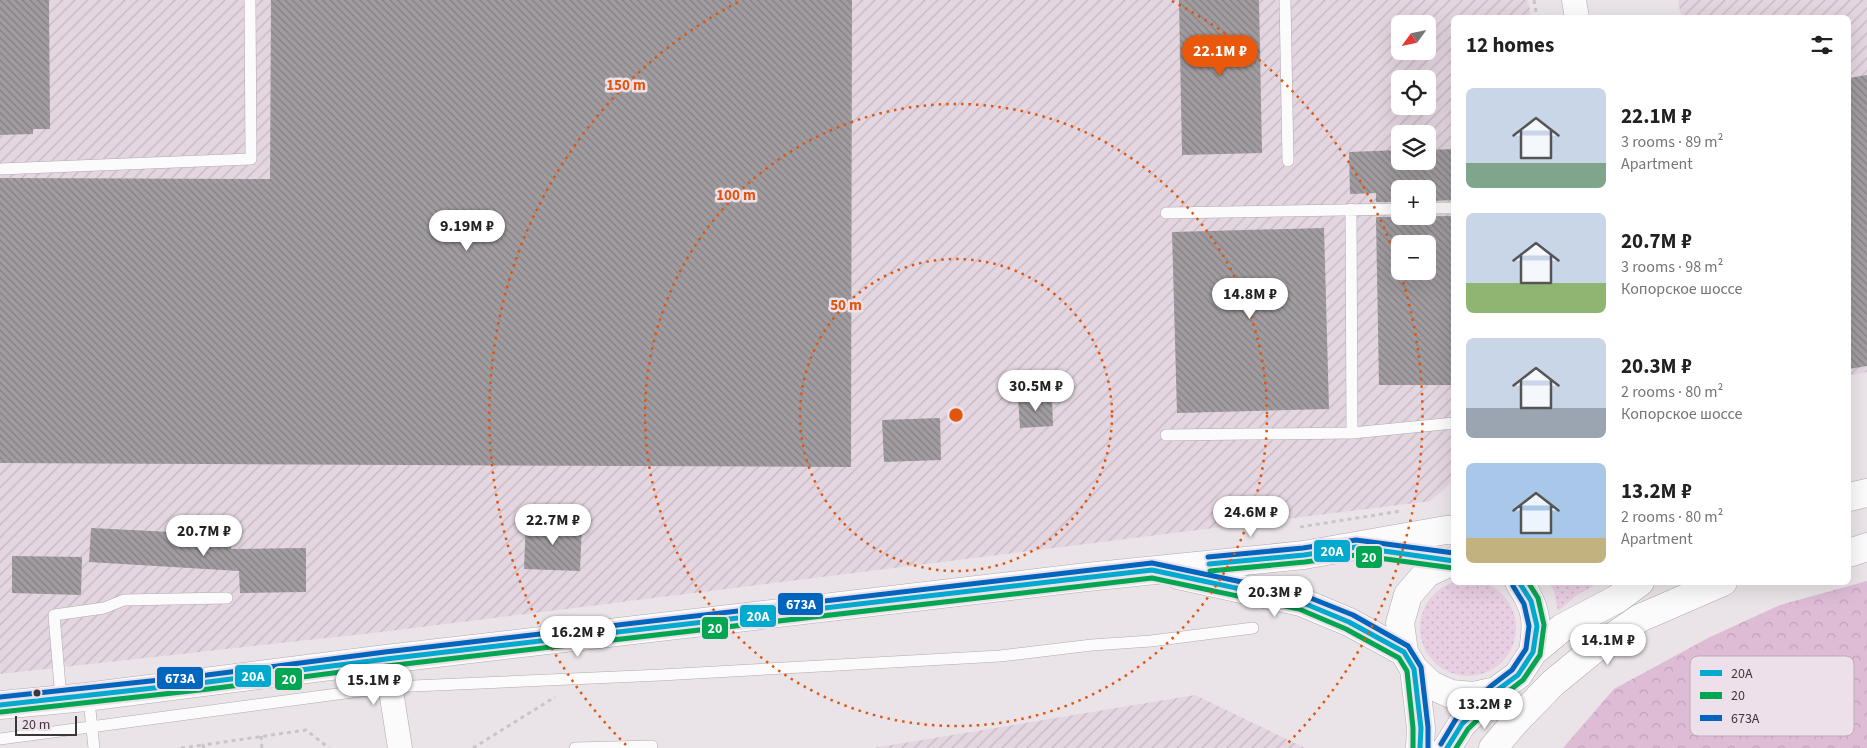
<!DOCTYPE html>
<html lang="en">
<head>
<meta charset="utf-8">
<style>
  :root { --surface:#fff; --page:#f6f6f6; --text:#202124; --muted:#757577; --accent:#ea580c }
  body { margin:0; font-family:"Source Sans 3",sans-serif; background:var(--page); color:var(--text); height:100vh; display:flex; flex-direction:column; font-size:19px; white-space:nowrap }
  * { box-sizing:border-box; margin:0 }
  p { font-size:16px; color:var(--muted) }
  .icon { flex:none; width:28px; height:28px; fill:none; stroke:currentColor; stroke-width:2; stroke-linecap:round; stroke-linejoin:round }
  .map { position:relative; flex:1; overflow:hidden }
  .panel { position:absolute; left:1451px; top:15px; width:400px; height:570px; display:flex; flex-direction:column; background:var(--surface); border-radius:8px; box-shadow:0 5px 20px #0002 }
  .panel>* { flex:none }
  .needle { width:32px; rotate:237deg }
  .controls { position:absolute; left:1391px; top:15px; display:grid; gap:10px }
  .controls a { display:grid; place-items:center; width:45px; height:45px; border-radius:8px; background:var(--surface); box-shadow:0 5px 20px #0002; font-size:25px }
  .scale { position:absolute; left:15px; bottom:12px; width:62px; box-sizing:border-box; padding-left:5px; border:2px solid #3b363a; border-top:0; font-size:14px; line-height:18px; white-space:nowrap; color:#3b363a; -webkit-text-stroke:4px #eee0ea; paint-order:stroke }
  .price { position:absolute; translate:-50% -42px; padding:0 11px; border-radius:18px; background:#fff; color:#222; font-size:16px; line-height:32px; filter:drop-shadow(0 1px 2px #0008) }
  .price::after { content:''; position:absolute; left:50%; top:30px; width:15px; height:11px; margin-left:-8px; background:inherit; clip-path:polygon(0 0,100% 0,50% 100%) }
  .price.current { background:var(--accent); color:#fff }
  ul { padding:0; list-style:none }
  li { display:flex; align-items:center; gap:15px; height:125px; padding:0 15px }
  li span { display:grid; place-items:center; flex:none; width:140px; height:100px; border-radius:8px; color:#555 }
  li>.icon { margin-inline-start:auto }
  span .icon { width:60px; height:60px; fill:#fffc; stroke-width:1 }
  li b { font-size:21px }
  h2 { display:flex; justify-content:space-between; align-items:center; height:60px; padding:0 15px; font-size:21px }
  .map>svg:first-child { display:block }
  .industrial { fill:url(#industrial-furrows); fill-rule:evenodd }
  .grass { fill:url(#grass-dots) }
  .forest { fill:url(#forest-crowns) }
  .building { fill:url(#building-back-hatch); fill-rule:evenodd }
  .lines { fill:none; stroke-linecap:round; stroke-linejoin:round }
  .service-casing { stroke:#afaaae; stroke-width:12 }
  .minor-casing { stroke:#afaaae; stroke-width:25 }
  .secondary-casing { stroke:#afaaae; stroke-width:29 }
  .path { stroke:#c8c5c7; stroke-width:3; stroke-dasharray:4 4; stroke-linecap:butt }
  .service { stroke:#fcfbfc; stroke-width:11 }
  .minor { stroke:#fcfbfc; stroke-width:24 }
  .secondary { stroke:#fcfbfc; stroke-width:28 }
  .bus-1-casing { stroke:#eee0ea; stroke-width:9 }
  .bus-2-casing { stroke:#eee0ea; stroke-width:9 }
  .bus-3-casing { stroke:#eee0ea; stroke-width:9 }
  .bus-1 { stroke:#00a9ce; stroke-width:5 }
  .bus-2 { stroke:#00a651; stroke-width:5 }
  .bus-3 { stroke:#0065bd; stroke-width:5 }
  .ring { fill:none; stroke:#df570e; stroke-width:2.5; stroke-dasharray:2.5 5 }
  .bus-dot { fill:#3b363a; stroke:#eee0ea; stroke-width:2 }
  .key { fill:#eee0ea; stroke:#b8adb5; stroke-width:1 }
  .key-label { font-size:14px; fill:#3b363a }
  .centre { fill:#df570e; stroke:#eee0ea; stroke-width:2.5 }
  .ring-label { font-size:15px; text-anchor:middle; font-weight:bold; fill:#df570e; stroke:#eee0ea; stroke-width:5; stroke-linejoin:round; paint-order:stroke }
  .line-badge { stroke:#eee0ea; stroke-width:2 }
  .badge-label { font-size:14px; text-anchor:middle; font-weight:bold; fill:#fff }
</style>
</head>
<body>
<div class="map">
<svg width="1867" height="748" viewBox="0 0 1867 748">
  <defs>
    <pattern id="industrial-furrows" width="10" height="10" patternUnits="userSpaceOnUse" patternTransform="scale(1.25)"><rect width="10" height="10" fill="#e4d6e0"/><path d="M-1 1l2-2M0 10L10 0M9 11l2-2" fill="none" stroke="#c4b8c1"/></pattern>
    <pattern id="grass-dots" width="8" height="8" patternUnits="userSpaceOnUse" patternTransform="scale(1.25)"><rect width="8" height="8" fill="#e8cfe2"/><path d="M2 2h.1M6 6h.1" fill="none" stroke="#c8b2c3" stroke-width="1.8" stroke-linecap="round"/></pattern>
    <pattern id="forest-crowns" width="20" height="18" patternUnits="userSpaceOnUse" patternTransform="scale(1.25)"><rect width="20" height="18" fill="#debcd6"/><path d="M2 6a3 3 0 1 1 6 0M12 15a3 3 0 1 1 6 0" fill="none" stroke="#bfa2b8"/></pattern>
    <pattern id="building-back-hatch" width="6" height="6" patternUnits="userSpaceOnUse" patternTransform="scale(1.25)"><rect width="6" height="6" fill="#a09c9f"/><path d="M-1 5l2 2M0 0l6 6M5-1l2 2" fill="none" stroke="#848083"/></pattern>
  </defs>
  <rect width="100%" height="100%" fill="#eae4e9"/>
  <!-- industrial -->
  <path class="industrial" d="M0,0H1528L1531,17L1454,18V480L1431,501L373,633L0,674ZM1400,24H1428V51H1400ZM1400,79H1428V106H1400ZM1400,134H1428V161H1400ZM1400,189H1428V216H1400ZM1400,244H1428V271H1400Z
    M1678,0H1867V372L1849,376V18L1681,17Z
    M1195,695L1305,748H873Z"/>
  <!-- grass -->
  <path class="grass" d="M1420 628a48 48 0 1 1 96 0a48 48 0 1 1-96 0Z
    M1549,583H1598L1577,595L1558,611L1554,591Z"/>
  <!-- forest -->
  <path class="forest" d="M1867,581V748H1563L1614,689L1708,638L1780,605Z"/>
  <!-- building -->
  <path class="building" d="M0,0H49L50,129H33V134L0,135Z
    M271,0H852L851,467L0,463V178L270,179Z
    M1179,0H1259L1262,153L1182,155Z
    M1867,75V366L1849,369V78Z
    M1454,149V200L1428,201V189H1400V202H1376V193L1350,194L1349,152L1400,150V161H1428V150Z
    M1454,216V366H1451L1452,385H1379L1376,217ZM1400,244H1428V271H1400Z
    M1324,228L1329,409L1177,413L1172,232Z
    M1052,397L1053,426L1020,428L1018,398Z
    M940,418L941,460L884,462L882,420Z
    M526,521L582,524L580,571L524,569Z
    M91,528L232,535L231,549L306,548V592L240,593L239,571L89,562Z
    M12,556L82,557L81,595L12,593Z"/>
  <g class="lines">
    <defs>
      <path id="service" d="M1285,0L1288,161
        M0,169L251,159L250,0
        M1428,208H1454
        M1351,209L1352,433
        M1166,213L1400,209
        M1166,435L1352,433L1454,423
        M86,697L90,710L94,748
        M61,699L54,615L104,608L124,600L227,598
        M0,739L390,687L661,675L1000,656L1092,645L1151,641L1253,628
        M575,748L652,746"/>
      <path id="minor" d="M1574,0L1577,18
        M386,659L400,748"/>
      <path id="secondary" d="M1849,497L1867,493
        M1849,553L1867,547
        M1453,561L1427,573L1408,595L1400,623L1404,652L1414,669L1431,685L1451,694L1474,696L1496,691
        M1178,575L1301,602L1349,622L1404,652
        M1519,582C1537,609 1538,620 1533,652
        M1414,669L1421,728L1420,748
        M0,705L86,697L386,659L1087,577L1304,555L1446,530H1454
        M1447,748L1462,724L1496,691L1518,675L1533,652L1562,628L1617,599L1640,582
        M1493,748L1516,721L1553,683L1592,651L1640,618L1723,582"/>
    </defs>
    <!-- service casing -->
    <use href="#service" class="service-casing"/>
    <!-- minor casing -->
    <use href="#minor" class="minor-casing"/>
    <!-- secondary casing -->
    <use href="#secondary" class="secondary-casing"/>
    <!-- path -->
    <path class="path" d="M1534,0L1537,18
      M1300,527L1401,511
      M261,736L262,748
      M181,748L203,745
      M204,748L203,745L306,730L329,748
      M473,748L555,697"/>
    <!-- service -->
    <use href="#service" class="service"/>
    <!-- minor -->
    <use href="#minor" class="minor"/>
    <!-- secondary -->
    <use href="#secondary" class="secondary"/>
    <defs>
      <path id="bus-1" d="M1209,564L1304,555L1356,547L1454,561
        M0,705L208,682L386,659L1152,570L1301,602L1349,622L1404,652L1414,669L1421,728L1420,748
        M1447,748L1462,724L1496,691L1518,675L1533,652L1537,626L1531,601L1519,582"/>
      <path id="bus-2" d="M1210,571L1305,562L1356,555L1453,568
        M1,712L209,689L387,666L1152,578L1299,609L1346,629L1399,658L1407,671L1413,728V748
        M1456,748L1468,729L1501,697L1523,680L1540,655L1544,625L1538,598L1528,582"/>
      <path id="bus-3" d="M1208,557L1303,548L1356,540L1454,553
        M0,697L207,675L385,652L1152,563L1303,595L1353,615L1408,646L1421,667L1428,727V748
        M1441,744L1456,719L1491,686L1512,670L1526,649L1529,626L1524,604L1513,586"/>
    </defs>
    <!-- bus-1 casing -->
    <use href="#bus-1" class="bus-1-casing"/>
    <!-- bus-2 casing -->
    <use href="#bus-2" class="bus-2-casing"/>
    <!-- bus-3 casing -->
    <use href="#bus-3" class="bus-3-casing"/>
    <!-- bus-1 -->
    <use href="#bus-1" class="bus-1"/>
    <!-- bus-2 -->
    <use href="#bus-2" class="bus-2"/>
    <!-- bus-3 -->
    <use href="#bus-3" class="bus-3"/>
  </g>
  <!-- distance rings -->
  <g class="ring">
    <circle cx="956" cy="415" r="156"/>
    <circle cx="956" cy="415" r="311"/>
    <path d="M626 745A467 467 0 0 1 740 1M1172 1A467 467 0 0 1 1399 267M1401 275A467 467 0 0 1 1286 745"/>
  </g>
  <!-- markers -->
  <circle class="bus-dot" cx="37" cy="693" r="4.5"/>
  <!-- legend -->
  <rect x="1690" y="656" width="164" height="80" rx="8" class="key"/>
  <rect x="1700" y="670" width="22" height="6" fill="#00a9ce"/>
  <rect x="1700" y="692" width="22" height="7" fill="#00a651"/>
  <rect x="1700" y="715" width="22" height="6" fill="#0065bd"/>
  <g class="key-label">
    <text x="1731" y="678">20А</text>
    <text x="1731" y="700">20</text>
    <text x="1731" y="723">673А</text>
  </g>
  <circle cx="956" cy="415" r="8" class="centre"/>
  <g class="ring-label">
    <text x="626" y="90">150 m</text>
    <text x="736" y="200">100 m</text>
    <text x="846" y="310">50 m</text>
  </g>
  <g class="line-badge">
    <rect x="1313" y="539" width="38" height="24" rx="5" fill="#00a9ce"/>
    <rect x="1355" y="545" width="28" height="24" rx="5" fill="#00a651"/>
    <rect x="777" y="592" width="47" height="24" rx="5" fill="#0065bd"/>
    <rect x="739" y="604" width="38" height="24" rx="5" fill="#00a9ce"/>
    <rect x="701" y="616" width="28" height="24" rx="5" fill="#00a651"/>
    <rect x="234" y="664" width="38" height="24" rx="5" fill="#00a9ce"/>
    <rect x="156" y="666" width="48" height="24" rx="5" fill="#0065bd"/>
    <rect x="274" y="667" width="29" height="24" rx="5" fill="#00a651"/>
  </g>
  <g class="badge-label">
    <text x="1332" y="556">20А</text>
    <text x="1369" y="562">20</text>
    <text x="801" y="609">673А</text>
    <text x="758" y="621">20А</text>
    <text x="715" y="633">20</text>
    <text x="253" y="681">20А</text>
    <text x="180" y="683">673А</text>
    <text x="289" y="684">20</text>
  </g>
</svg>
<div class="controls">
<a><svg class="needle" viewBox="-14 -14 28 28"><path d="M0-13l5 13h-10z" fill="#e53935"/><path d="M0 13l5-13h-10z" fill="#757577"/></svg></a>
<a><svg class="icon" aria-label="locate" viewBox="0 0 24 24"><circle cx="12" cy="12" r="6"/><path d="M12 2v4M12 18v4M2 12h4M18 12h4"/></svg></a>
<a><svg class="icon" aria-label="layers" viewBox="0 0 24 24"><path d="M12 4l9 5-9 5-9-5zM3 14l9 5 9-5"/></svg></a>
<a>+</a>
<a>−</a>
</div>
<div class="scale">20 m</div>
<b class="price current" style="left:1220px;top:77px">22.1M ₽</b>
<b class="price" style="left:467px;top:252px">9.19M ₽</b>
<b class="price" style="left:1250px;top:320px">14.8M ₽</b>
<b class="price" style="left:1036px;top:412px">30.5M ₽</b>
<b class="price" style="left:1251px;top:538px">24.6M ₽</b>
<b class="price" style="left:553px;top:546px">22.7M ₽</b>
<b class="price" style="left:204px;top:557px">20.7M ₽</b>
<b class="price" style="left:1275px;top:618px">20.3M ₽</b>
<b class="price" style="left:578px;top:658px">16.2M ₽</b>
<b class="price" style="left:1608px;top:666px">14.1M ₽</b>
<b class="price" style="left:374px;top:706px">15.1M ₽</b>
<b class="price" style="left:1485px;top:730px">13.2M ₽</b>
<section class="panel">
<h2>12 homes<svg class="icon" aria-label="filters" viewBox="0 0 24 24"><path d="M4 7h16M4 17h16"/><circle cx="9" cy="7" r="2"/><circle cx="15" cy="17" r="2"/></svg></h2>
<ul>
<li><span style="background:linear-gradient(#c9d6e8 75%,#7fa58c 0)"><svg class="icon" aria-label="home" viewBox="0 0 24 24"><path d="M3 11l9-7 9 7M6 9v11h12V9"/></svg></span><div><b>22.1M ₽</b><p>3 rooms · 89 m²</p><p>Apartment</p></div></li>
<li><span style="background:linear-gradient(#c9d6e8 70%,#8fb573 0)"><svg class="icon" aria-label="home" viewBox="0 0 24 24"><path d="M3 11l9-7 9 7M6 9v11h12V9"/></svg></span><div><b>20.7M ₽</b><p>3 rooms · 98 m²</p><p>Копорское шоссе</p></div></li>
<li><span style="background:linear-gradient(#c9d6e8 70%,#9aa5b1 0)"><svg class="icon" aria-label="home" viewBox="0 0 24 24"><path d="M3 11l9-7 9 7M6 9v11h12V9"/></svg></span><div><b>20.3M ₽</b><p>2 rooms · 80 m²</p><p>Копорское шоссе</p></div></li>
<li><span style="background:linear-gradient(#a9c7e8 75%,#c2b280 0)"><svg class="icon" aria-label="home" viewBox="0 0 24 24"><path d="M3 11l9-7 9 7M6 9v11h12V9"/></svg></span><div><b>13.2M ₽</b><p>2 rooms · 80 m²</p><p>Apartment</p></div></li>
</ul>
</section>
</div>
</body>
</html>
